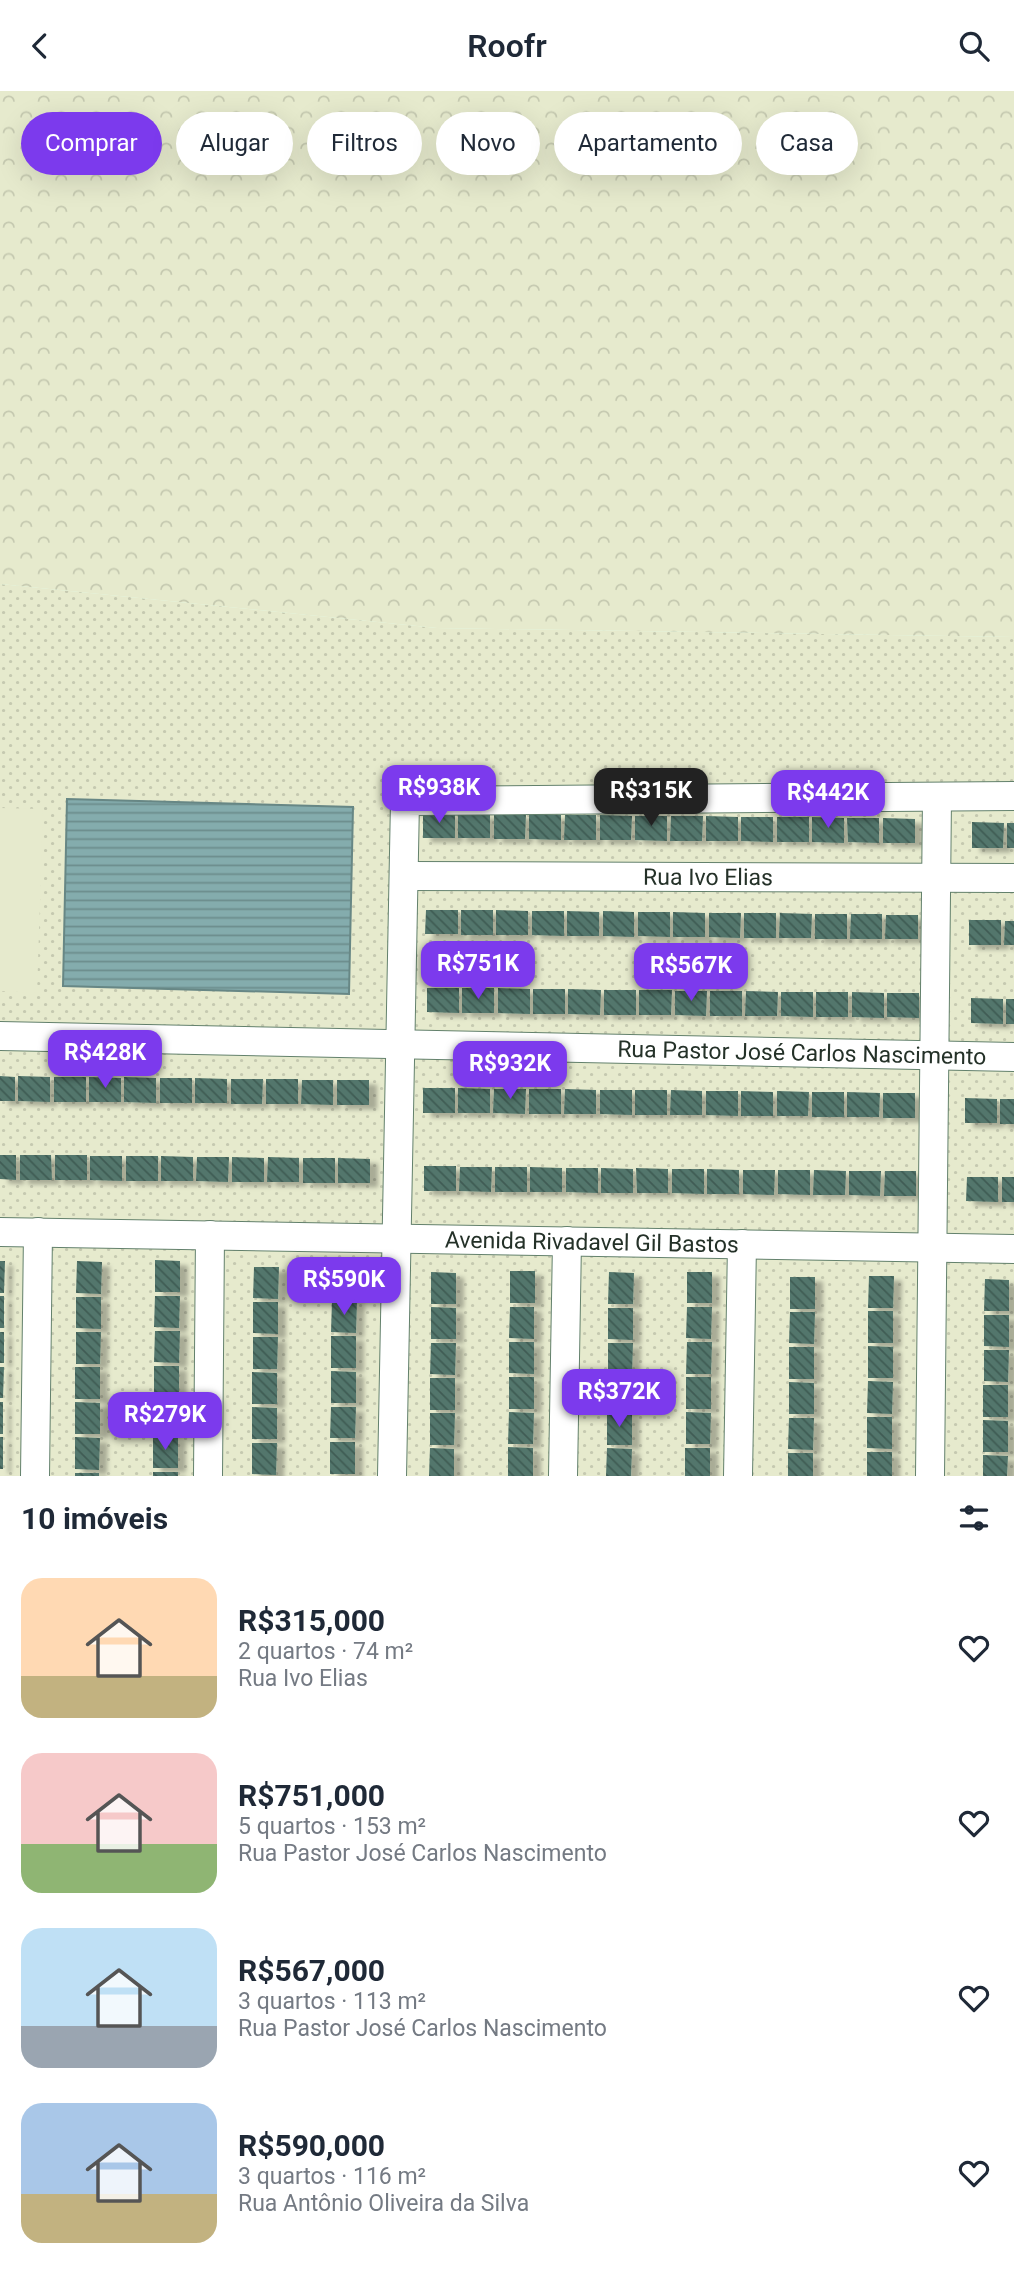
<!DOCTYPE html>
<html lang="pt">
<head>
<meta charset="utf-8">
<style>
  :root { --surface:#fff; --page:#f6f6f7; --text:#1f2937; --muted:#747a83; --accent:#7c3aed }
  body { margin:0; font-family:Roboto,sans-serif; background:var(--page); color:var(--text); height:100vh; display:flex; flex-direction:column; font-size:26px; white-space:nowrap }
  * { box-sizing:border-box; margin:0 }
  p { font-size:23px; color:var(--muted) }
  .icon { flex:none; width:38px; height:38px; fill:none; stroke:currentColor; stroke-width:2; stroke-linecap:round; stroke-linejoin:round }
  .map { position:relative; height:1385px; overflow:hidden }
  .details { display:flex; flex-direction:column; background:var(--surface); flex:1 }
  .details>* { flex:none }
  .banner { position:absolute; left:21px; top:21px; width:973px; height:63px; display:flex; gap:14px }
  .price { position:absolute; translate:-50% -60px; padding:0 16px; border-radius:14px; background:var(--accent); color:#fff; font-size:23px; line-height:46px; filter:drop-shadow(0 2px 4px #0008) }
  .price::after { content:''; position:absolute; left:50%; top:42px; width:21px; height:16px; margin-left:-10px; background:inherit; clip-path:polygon(0 0,100% 0,50% 100%) }
  .price.selected { background:#222; color:#fff }
  ul { padding:0; list-style:none }
  li { display:flex; align-items:center; gap:21px; height:175px; padding:0 21px }
  li span { display:grid; place-items:center; flex:none; width:196px; height:140px; border-radius:21px; color:#555 }
  li>.icon { margin-inline-start:auto }
  span .icon { width:84px; height:84px; fill:#fffc; stroke-width:1 }
  li b { font-size:30px }
  h2 { display:flex; justify-content:space-between; align-items:center; height:84px; padding:0 21px; font-size:30px }
  .chip { padding:0 24px; border-radius:32px; background:var(--surface); box-shadow:0 7px 28px #0002; font-size:24px; line-height:63px }
  .chip.selected { background:var(--accent); color:#fff }
  header { display:flex; justify-content:space-between; align-items:center; height:91px; padding:0 21px; background:var(--surface); font-size:32px; font-weight:600 }
  .map>svg:first-child { display:block }
  .grass { fill:url(#grass-dots) }
  .forest { fill:url(#forest-crowns) }
  .pitch { fill:#e6eacd }
  .water { fill:url(#water-rules); stroke:#678785; stroke-width:2 }
  .building { fill:url(#building-back-hatch); filter:url(#shadow) }
  .lines { fill:none; stroke-linecap:round; stroke-linejoin:round }
  .minor-casing { stroke:#63816c; stroke-width:30 }
  .minor { stroke:#fff; stroke-width:28 }
  .labels { text-anchor:middle; dominant-baseline:central; stroke-width:7; stroke-linejoin:round; paint-order:stroke }
  .street-label { font-size:23px; fill:#243128; stroke:#fff }
</style>
</head>
<body>
<header><svg class="icon" aria-label="back" viewBox="0 0 24 24"><path d="M15 5l-7 7 7 7"/></svg>Roofr<svg class="icon" aria-label="search" viewBox="0 0 24 24"><circle cx="10" cy="10" r="6"/><path d="M15 15l6 6"/></svg></header>
<div class="map">
<svg width="1014" height="1385" viewBox="0 0 1014 1385">
  <defs>
    <pattern id="grass-dots" width="8" height="8" patternUnits="userSpaceOnUse" patternTransform="scale(1.75)"><rect width="8" height="8" fill="#e6eacd"/><path d="M2 2h.1M6 6h.1" fill="none" stroke="#c5c9b0" stroke-width="1.8" stroke-linecap="round"/></pattern>
    <pattern id="forest-crowns" width="20" height="18" patternUnits="userSpaceOnUse" patternTransform="scale(1.75)"><rect width="20" height="18" fill="#e6eacd"/><path d="M2 6a3 3 0 1 1 6 0M12 15a3 3 0 1 1 6 0" fill="none" stroke="#c5c9b0"/></pattern>
    <pattern id="water-rules" width="6" height="5" patternUnits="userSpaceOnUse" patternTransform="scale(1.75)"><rect width="6" height="5" fill="#84acad"/><path d="M0 2.5h6" fill="none" stroke="#6c8d8d"/></pattern>
    <pattern id="building-back-hatch" width="6" height="6" patternUnits="userSpaceOnUse" patternTransform="scale(1.75)"><rect width="6" height="6" fill="#52766c"/><path d="M-1 5l2 2M0 0l6 6M5-1l2 2" fill="none" stroke="#405c54"/></pattern>
    <filter id="shadow"><feDropShadow dx="8" dy="4.5" stdDeviation="2" flood-color="#0004"/></filter>
  </defs>
  <rect width="100%" height="100%" fill="#e4ffec"/>
  <!-- grass -->
  <path class="grass" d="M0,493L437,537L1014,546V1385H0Z"/>
  <!-- forest -->
  <path class="forest" d="M0,0H1014V546L437,537L0,493Z"/>
  <!-- pitch -->
  <path class="pitch" d="M0,717L43,718L37,902L0,900Z"/>
  <!-- water -->
  <path class="water" d="M67,708L353,716L349,903L63,895Z"/>
  <!-- building -->
  <path class="building" d="M423,722H455V747H423Z
    M458,723H490V747H458Z
    M494,723H526L525,748H494Z
    M529,723L561,724V749L529,748Z
    M565,724H596V749H564Z
    M600,724L632,725L631,749H600Z
    M635,725H667V750L635,749Z
    M671,725H703L702,750H670Z
    M706,725L738,726V750H706Z
    M741,726H773V751L741,750Z
    M777,726H809V751H777Z
    M812,726L844,727V752L812,751Z
    M847,727H879V752L848,751Z
    M883,727L915,728V752H883Z
    M972,731L1004,732L1003,757H972Z
    M1007,732H1014V757H1007Z
    M426,819H458V843H425Z
    M461,819H493V844H461Z
    M496,819L528,820V844H496Z
    M532,820H564V845L532,844Z
    M567,820L599,821V845H567Z
    M603,820L634,821V846L603,845Z
    M638,821H670V846L638,845Z
    M673,821L705,822V846H673Z
    M709,822H741L740,847L709,846Z
    M744,822H776V847H744Z
    M780,822L812,823L811,847H779Z
    M815,823H847V848H815Z
    M851,823H882V848H850Z
    M886,824H918V848H885Z
    M969,829H1001V854H969Z
    M1005,830H1014V854H1004Z
    M427,897H459V922L427,921Z
    M462,897H494V922H462Z
    M498,897L530,898V923L498,922Z
    M533,898H565V923H533Z
    M568,898L601,899L600,924L568,923Z
    M604,899H636V924H604Z
    M639,899H672L671,924H639Z
    M675,900H707L706,925L675,924Z
    M710,900H742V925H710Z
    M746,900L778,901L777,925H745Z
    M781,901H813V926L781,925Z
    M816,901H848V926H816Z
    M852,901L884,902V927L852,926Z
    M887,902H919V927L887,926Z
    M971,907L1003,908V933L971,932Z
    M1006,908H1014V933H1006Z
    M0,985L15,986V1010H0Z
    M18,985L50,986V1011L18,1010Z
    M54,986H86V1011H54Z
    M89,986L121,987V1011H89Z
    M124,986L156,987V1012L124,1011Z
    M160,987H192V1012H160Z
    M195,987L227,988V1012H195Z
    M231,988H263L262,1013H231Z
    M266,988H298V1013H266Z
    M302,989H333V1014L301,1013Z
    M337,989H369V1014H337Z
    M423,997H455V1022H423Z
    M458,997L490,998V1022H458Z
    M494,998H526L525,1023L493,1022Z
    M529,998H561V1023H529Z
    M565,998L596,999V1023H564Z
    M600,999H632V1024L600,1023Z
    M635,999H667V1024H635Z
    M671,999L702,1000V1024H670Z
    M706,1000H738V1025L706,1024Z
    M741,1000L773,1001V1025H741Z
    M777,1000L809,1001L808,1025H777Z
    M812,1001H844V1026H812Z
    M847,1001L880,1002L879,1026H847Z
    M883,1002H915V1027H883Z
    M965,1007L997,1008V1032H965Z
    M1000,1008H1014V1033H1000Z
    M0,1064H16V1089L0,1088Z
    M20,1064H51L52,1089H20Z
    M55,1064H87V1089H55Z
    M90,1065H122V1090L90,1089Z
    M126,1065H158V1090H126Z
    M161,1065L193,1066V1090H161Z
    M197,1066H229L228,1091L196,1090Z
    M232,1066L264,1067V1091H232Z
    M268,1066L299,1067V1091H267Z
    M303,1067H335V1092H303Z
    M338,1067L370,1068V1092H338Z
    M424,1075H456V1100H424Z
    M460,1076H492L491,1101L459,1100Z
    M495,1076H527V1101H495Z
    M530,1076L562,1077V1101H530Z
    M566,1077H598V1102L566,1101Z
    M601,1077L633,1078V1102H601Z
    M636,1077L668,1078V1102H637Z
    M672,1078H704V1103L672,1102Z
    M707,1078L739,1079V1103H707Z
    M743,1079H775L774,1104L743,1103Z
    M778,1079H810V1104L778,1103Z
    M814,1079L846,1080L845,1104H813Z
    M849,1080H881L880,1105L849,1104Z
    M885,1080H916V1105H884Z
    M967,1086H998V1111L966,1110Z
    M1002,1086H1014V1111H1002Z
    M155,1169L180,1170V1201H155Z
    M0,1170H5L4,1202H0Z
    M77,1170L102,1171L101,1203L76,1202Z
    M332,1175H357V1207H332Z
    M254,1176H279L278,1208L253,1207Z
    M510,1180H535V1212H510Z
    M431,1181L456,1182V1213H431Z
    M609,1181L634,1182L633,1213H608Z
    M687,1181H712V1212H687Z
    M869,1185H894L893,1217H868Z
    M790,1186H815V1218H790Z
    M985,1188L1009,1189V1220H984Z
    M0,1205H4V1237H0Z
    M155,1205H180L179,1237L154,1236Z
    M76,1206H101V1238L76,1237Z
    M332,1210H357L356,1242L331,1241Z
    M253,1211H278V1243L253,1242Z
    M431,1216L456,1217V1248H431Z
    M510,1216H534V1248L509,1247Z
    M687,1216H712L711,1248L686,1247Z
    M608,1217H633V1249L608,1248Z
    M868,1220H893V1252H868Z
    M790,1221H815L814,1253L789,1252Z
    M984,1224H1009V1256L984,1255Z
    M155,1240H180L179,1272L154,1271Z
    M0,1241H4V1272H0Z
    M76,1241H101L100,1273H76Z
    M331,1245H356V1277H331Z
    M253,1246H278L277,1278H253Z
    M509,1251H534V1283L509,1282Z
    M687,1251H712L711,1283H686Z
    M431,1252H456L455,1284L430,1283Z
    M608,1252H633L632,1284L608,1283Z
    M868,1255L893,1256V1287H868Z
    M789,1256H814V1288H789Z
    M984,1259H1009L1008,1291L984,1290Z
    M154,1275H179V1307H154Z
    M0,1276H4L3,1307H0Z
    M75,1276H100V1308H75Z
    M331,1280L356,1281V1312H331Z
    M252,1281L277,1282V1313H252Z
    M509,1286H534V1318H509Z
    M686,1286H711V1318H686Z
    M430,1287H455V1319H430Z
    M607,1287H632V1319H607Z
    M868,1290L893,1291L892,1323L867,1322Z
    M789,1291L814,1292V1323H789Z
    M983,1294H1008V1326H983Z
    M154,1310L179,1311L178,1342H154Z
    M0,1311H3V1343H0Z
    M75,1311L100,1312V1343H75Z
    M252,1316L277,1317V1348H252Z
    M331,1316H356L355,1347H330Z
    M509,1321L534,1322L533,1353H508Z
    M686,1321L711,1322L710,1353H686Z
    M430,1322H455L454,1354H430Z
    M607,1322L632,1323V1354H607Z
    M867,1326H892V1358L867,1357Z
    M789,1327H814L813,1359L788,1358Z
    M983,1329L1008,1330V1361H983Z
    M153,1345L178,1346V1377H153Z
    M0,1346H3V1378H0Z
    M75,1346L100,1347L99,1379L75,1378Z
    M330,1351H355V1383H330Z
    M252,1352H277L276,1384L252,1383Z
    M508,1356L533,1357V1385H508Z
    M430,1357L454,1358V1385H429Z
    M607,1357L632,1358L631,1385H606Z
    M685,1357H710V1385H685Z
    M867,1361H892V1385H867Z
    M788,1362H813V1385H788Z
    M983,1364L1008,1365L1007,1385H983Z
    M153,1381H178V1385H153Z
    M75,1382H99V1385H75Z"/>
  <g class="lines">
    <defs>
      <g id="minor">
        <path id="s1" d="M404,785L1014,787"/>
        <path id="s2" d="M0,945L1014,966"/>
        <path id="s3" d="M0,1141L1014,1158"/>
        <path d="M35,1385L38,1141"/>
        <path d="M208,1385L210,1144"/>
        <path d="M392,1385L405,710L1014,705"/>
        <path d="M563,1385L567,1150"/>
        <path d="M738,1385L742,1153"/>
        <path d="M930,1385L937,706"/>
      </g>
    </defs>
    <!-- minor casing -->
    <use href="#minor" class="minor-casing"/>
    <!-- minor -->
    <use href="#minor" class="minor"/>
  </g>
  <g class="labels">
    <!-- street labels -->
    <g class="street-label">
      <text stroke="none"><textPath href="#s1" startOffset="304">Rua Ivo Elias</textPath></text>
      <text stroke="none"><textPath href="#s2" startOffset="802">Rua Pastor José Carlos Nascimento</textPath></text>
      <text stroke="none"><textPath href="#s3" startOffset="592">Avenida Rivadavel Gil Bastos</textPath></text>
    </g>
  </g>
</svg>
<b class="price" style="left:439px;top:734px">R$938K</b>
<b class="price selected" style="left:651px;top:737px">R$315K</b>
<b class="price" style="left:828px;top:739px">R$442K</b>
<b class="price" style="left:478px;top:910px">R$751K</b>
<b class="price" style="left:691px;top:912px">R$567K</b>
<b class="price" style="left:105px;top:999px">R$428K</b>
<b class="price" style="left:510px;top:1010px">R$932K</b>
<b class="price" style="left:344px;top:1226px">R$590K</b>
<b class="price" style="left:619px;top:1338px">R$372K</b>
<b class="price" style="left:165px;top:1361px">R$279K</b>
<div class="banner">
<a class="chip selected">Comprar</a>
<a class="chip">Alugar</a>
<a class="chip">Filtros</a>
<a class="chip">Novo</a>
<a class="chip">Apartamento</a>
<a class="chip">Casa</a>
</div>
</div>
<section class="details">
<h2>10 imóveis<svg class="icon" aria-label="filters" viewBox="0 0 24 24"><path d="M4 7h16M4 17h16"/><circle cx="9" cy="7" r="2"/><circle cx="15" cy="17" r="2"/></svg></h2>
<ul>
<li><span style="background:linear-gradient(#ffd9b3 70%,#c2b280 0)"><svg class="icon" aria-label="home" viewBox="0 0 24 24"><path d="M3 11l9-7 9 7M6 9v11h12V9"/></svg></span><div><b>R$315,000</b><p>2 quartos · 74 m²</p><p>Rua Ivo Elias</p></div><svg class="icon" aria-label="heart" viewBox="0 0 24 24"><path d="M12 20l-8-8c-3-5 5-10 8-4 3-6 11-1 8 4z"/></svg></li>
<li><span style="background:linear-gradient(#f6c9c9 65%,#8fb573 0)"><svg class="icon" aria-label="home" viewBox="0 0 24 24"><path d="M3 11l9-7 9 7M6 9v11h12V9"/></svg></span><div><b>R$751,000</b><p>5 quartos · 153 m²</p><p>Rua Pastor José Carlos Nascimento</p></div><svg class="icon" aria-label="heart" viewBox="0 0 24 24"><path d="M12 20l-8-8c-3-5 5-10 8-4 3-6 11-1 8 4z"/></svg></li>
<li><span style="background:linear-gradient(#bfe0f5 70%,#9aa5b1 0)"><svg class="icon" aria-label="home" viewBox="0 0 24 24"><path d="M3 11l9-7 9 7M6 9v11h12V9"/></svg></span><div><b>R$567,000</b><p>3 quartos · 113 m²</p><p>Rua Pastor José Carlos Nascimento</p></div><svg class="icon" aria-label="heart" viewBox="0 0 24 24"><path d="M12 20l-8-8c-3-5 5-10 8-4 3-6 11-1 8 4z"/></svg></li>
<li><span style="background:linear-gradient(#a9c7e8 65%,#c2b280 0)"><svg class="icon" aria-label="home" viewBox="0 0 24 24"><path d="M3 11l9-7 9 7M6 9v11h12V9"/></svg></span><div><b>R$590,000</b><p>3 quartos · 116 m²</p><p>Rua Antônio Oliveira da Silva</p></div><svg class="icon" aria-label="heart" viewBox="0 0 24 24"><path d="M12 20l-8-8c-3-5 5-10 8-4 3-6 11-1 8 4z"/></svg></li>
</ul>
</section>
</body>
</html>
